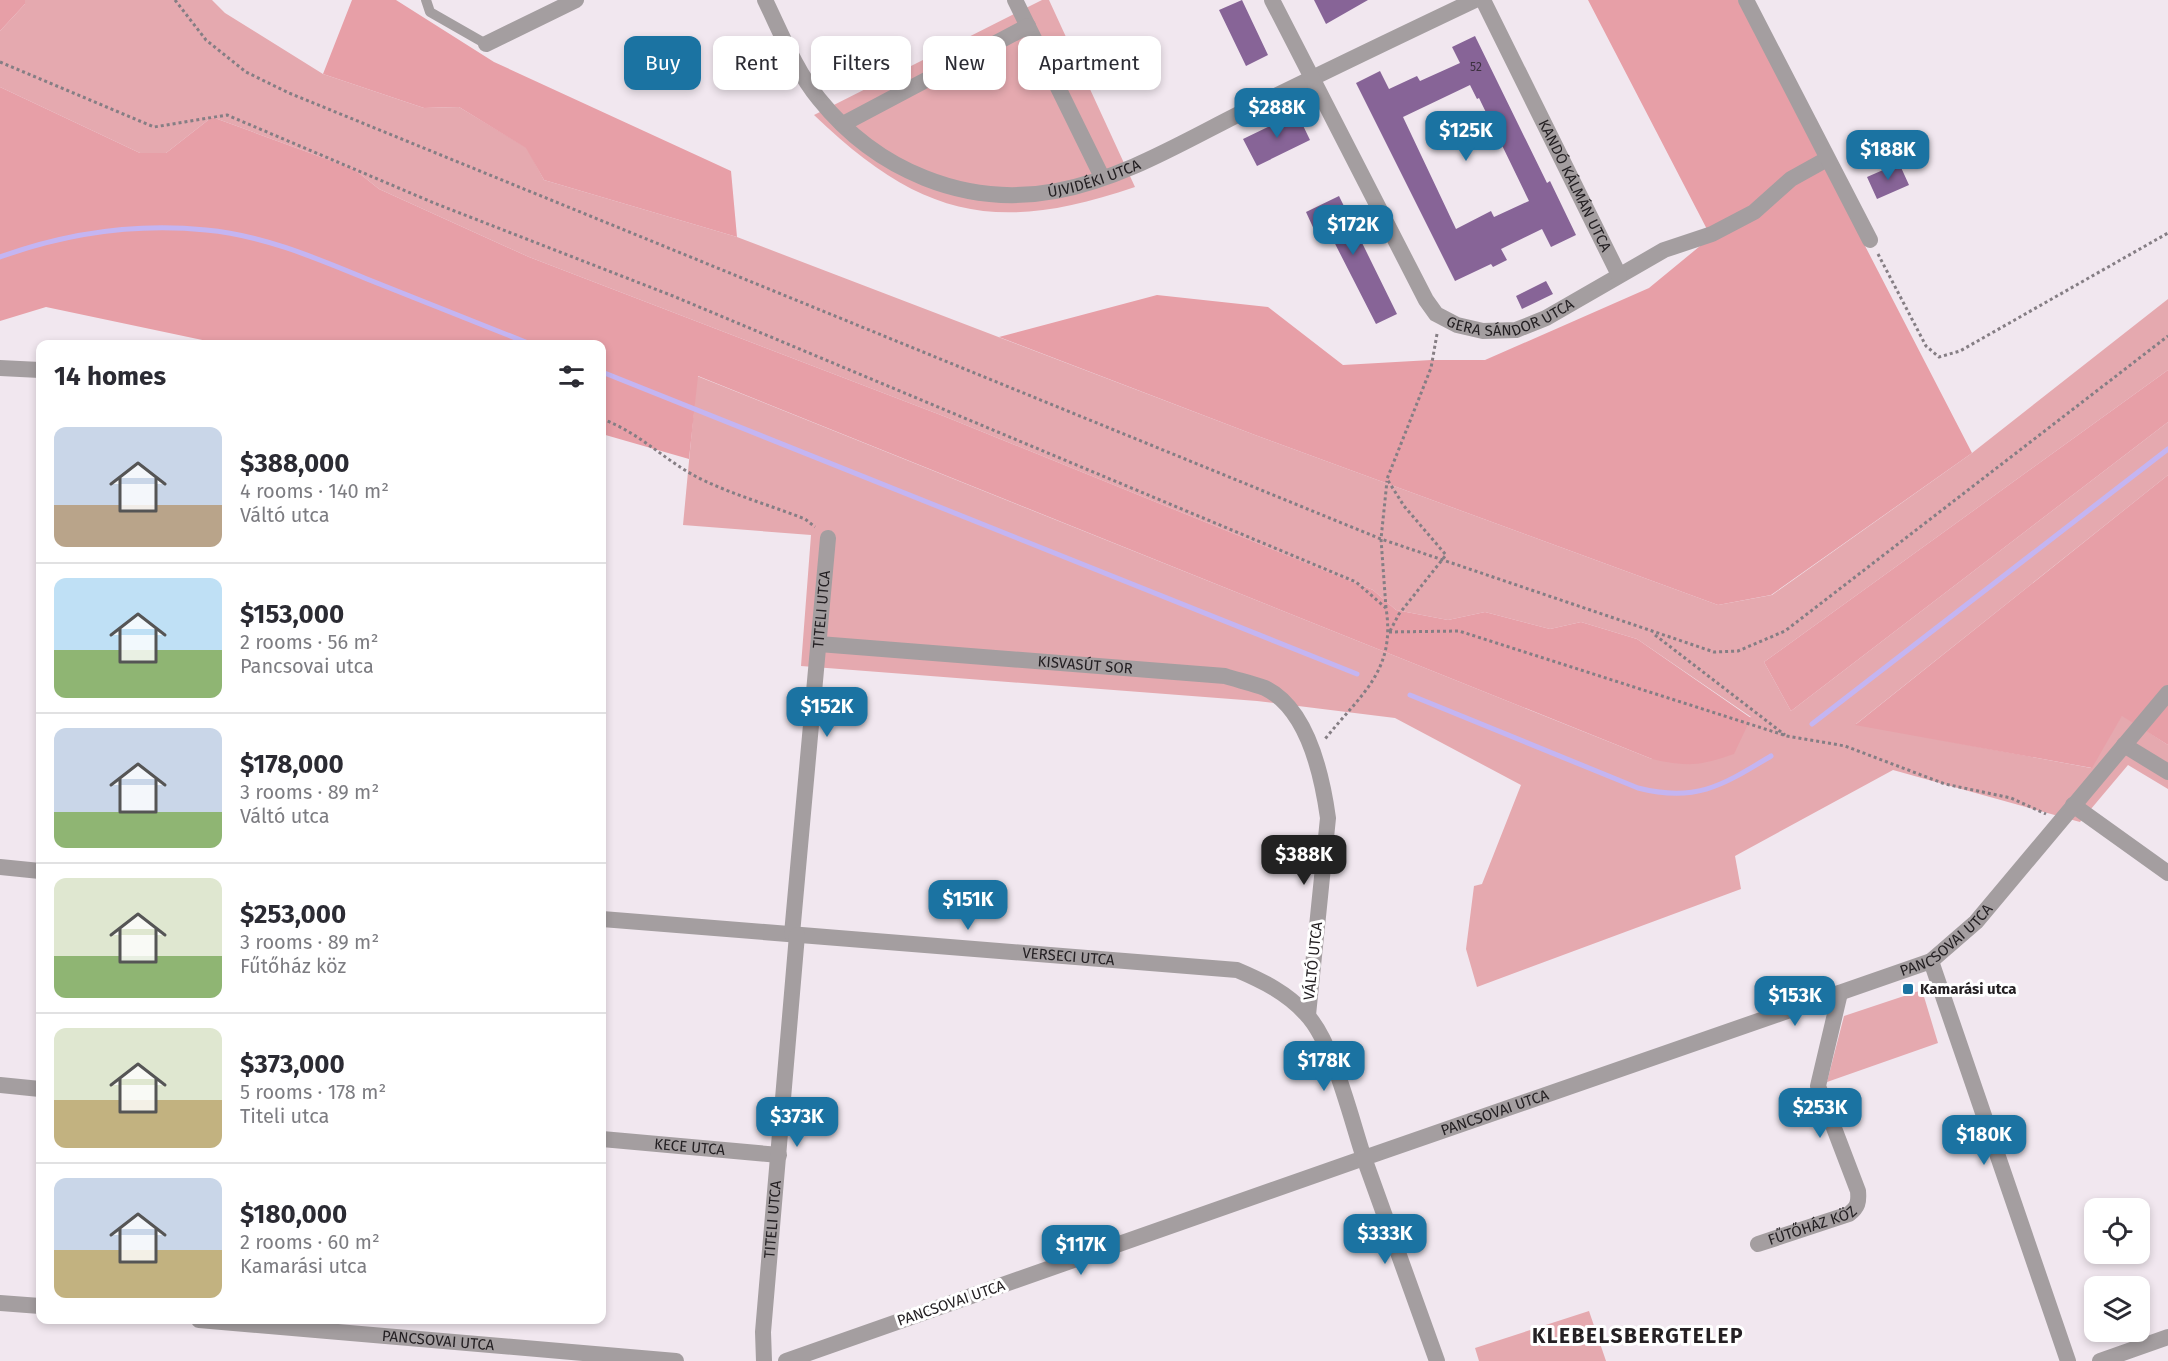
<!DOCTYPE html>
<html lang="en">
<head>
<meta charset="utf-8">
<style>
  :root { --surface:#fff; --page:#f7f7f7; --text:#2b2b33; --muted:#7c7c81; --line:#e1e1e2; --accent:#1b73a2 }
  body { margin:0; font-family:"Fira Sans",sans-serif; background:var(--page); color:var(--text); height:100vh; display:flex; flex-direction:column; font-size:22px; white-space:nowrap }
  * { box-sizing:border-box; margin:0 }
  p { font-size:20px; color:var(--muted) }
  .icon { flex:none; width:33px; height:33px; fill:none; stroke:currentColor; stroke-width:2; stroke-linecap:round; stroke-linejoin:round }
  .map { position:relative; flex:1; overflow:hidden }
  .drawer { position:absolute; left:36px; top:340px; width:570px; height:984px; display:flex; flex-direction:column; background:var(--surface); border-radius:12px; box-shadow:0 3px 9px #0003 }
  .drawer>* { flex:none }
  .banner { position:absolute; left:624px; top:36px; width:570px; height:54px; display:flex; gap:12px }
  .buttons { position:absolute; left:2084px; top:1198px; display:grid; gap:12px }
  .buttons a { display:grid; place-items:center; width:66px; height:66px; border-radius:12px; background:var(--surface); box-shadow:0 3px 9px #0003; font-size:30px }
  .price { position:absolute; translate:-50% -51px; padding:0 14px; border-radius:12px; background:var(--accent); color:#fff; font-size:20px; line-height:39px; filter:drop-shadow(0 2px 3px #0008) }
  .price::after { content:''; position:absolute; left:50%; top:36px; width:18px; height:14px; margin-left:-9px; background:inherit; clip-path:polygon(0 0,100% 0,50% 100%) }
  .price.current { background:#222; color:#fff }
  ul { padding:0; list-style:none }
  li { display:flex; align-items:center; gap:18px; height:150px; padding:0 18px }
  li+li { border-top:2px solid var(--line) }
  li span { display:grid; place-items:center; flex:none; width:168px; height:120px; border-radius:12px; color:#555 }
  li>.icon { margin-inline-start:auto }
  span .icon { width:72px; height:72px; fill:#fffc; stroke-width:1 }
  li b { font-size:26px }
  h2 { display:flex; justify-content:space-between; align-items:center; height:72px; padding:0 18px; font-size:26px }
  .pill { padding:0 21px; border-radius:12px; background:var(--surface); box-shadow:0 3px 9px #0003; font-size:21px; line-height:54px }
  .pill.current { background:var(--accent); color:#fff }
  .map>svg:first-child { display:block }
  .green { fill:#e5a9af }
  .forest { fill:#e79fa7 }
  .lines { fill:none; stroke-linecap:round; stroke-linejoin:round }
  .stream { stroke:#c4b5f2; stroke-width:5 }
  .building { fill:#876497; fill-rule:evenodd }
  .path { stroke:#857e84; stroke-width:3; stroke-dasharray:3 3; stroke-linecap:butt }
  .service { stroke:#a49ea0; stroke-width:10 }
  .minor { stroke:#a49ea0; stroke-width:16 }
  .tertiary { stroke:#a49ea0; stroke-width:16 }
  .poi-dot { fill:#1b73a2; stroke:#fff; stroke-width:2 }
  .labels { text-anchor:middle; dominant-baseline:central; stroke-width:6; stroke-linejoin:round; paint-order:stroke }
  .number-label { font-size:12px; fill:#3d3140 }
  .street-label { font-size:15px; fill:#242023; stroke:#fff }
  .poi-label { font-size:15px; font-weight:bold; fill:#242023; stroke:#fff; text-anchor:start }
  .district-label { font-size:21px; font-weight:bold; letter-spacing:1.5px; fill:#242023; stroke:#fff }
</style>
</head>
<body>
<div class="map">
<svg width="2168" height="1361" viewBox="0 0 2168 1361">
  <rect width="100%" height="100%" fill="#f1e7ef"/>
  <!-- green -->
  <path class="green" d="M25,0H212L225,13L323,74L424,108L459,107L527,148L544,180L737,237L1255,435L1718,605L1772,595L1972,453L2168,299V370L1764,662L1791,711L2168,422V475L1856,724L2091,768L2122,715L2168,745V789L2128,765L2080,822L1893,770L1735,856L1741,889L1477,987L1466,949L1474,886L1482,884L1521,785L1395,718L1257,701L801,666L811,535L683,525L697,376L1652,759L1751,717L1637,639L1581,622L1550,629L1485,612L1448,620L1396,610L1373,590L946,417L529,257L379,189L354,169L212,117L166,153H140L0,87V31L25,4Z
    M1042,0H1049L1135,187C995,235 920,217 814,115Z
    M1922,990L1938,1043L1827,1082L1844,1016Z
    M1589,1311L1606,1361H1479L1475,1348Z"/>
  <!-- forest -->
  <path class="forest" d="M0,0H25V4L0,31Z
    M352,0H396L494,62L731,171L737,237L544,180L526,148L459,107L424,108L323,74Z
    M1588,0H1738L1972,453L1771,595L1718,605L1255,435L999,337L1157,295L1268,307L1343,365L1431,360H1485L1649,288L1711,237Z
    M0,87L140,153H166L212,117L354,169L379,189L529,257L946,417L1373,590L1396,610L1448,620L1485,612L1550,629L1581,622L1637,639L1751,718L1734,754C1700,766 1687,767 1652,759L698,376L689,459L602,434V345H226L46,307L0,321Z
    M2168,370V422L1791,711L1764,662Z
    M2168,475V745L2122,716L2092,768L1855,725Z"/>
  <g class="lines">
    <!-- stream -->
    <path class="stream" d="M0,257C67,233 135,223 206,230C262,235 316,258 367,279C423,301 478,323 533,345
      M602,372L1357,674
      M1410,695L1638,788C1696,803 1723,785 1771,756
      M1812,724L2168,449"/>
  </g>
  <!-- building -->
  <path class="building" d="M1242,0L1268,55L1246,66L1219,10Z
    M1314,0H1368L1326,24Z
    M1475,36L1547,183L1550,181L1576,235L1551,247L1542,229L1501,249L1507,260L1493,267L1491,264L1455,281L1356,83L1380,71L1389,89L1417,76L1420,81L1460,63L1452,47ZM1470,85L1477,99L1479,98L1529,201L1494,217L1491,211L1456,229L1403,117Z
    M1297,113L1310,140L1257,166L1243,139Z
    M1899,163L1909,185L1877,199L1867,177Z
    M1339,196L1397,314L1376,324L1328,230L1317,236L1306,212Z
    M1546,281L1553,294L1522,309L1516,296Z"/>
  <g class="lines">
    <!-- path -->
    <path class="path" d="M175,0L206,40L246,72L289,93L1381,539L1714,652L1738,651L1785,631L2168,336
      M0,62L154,127L227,115L434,203L673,296L1356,582L1386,608C1396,671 1361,694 1325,739
      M1878,254L1926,346L1939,357L1960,351L2168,233
      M602,419C643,434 666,463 705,481C737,496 772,506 805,519L815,527
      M1386,608L1381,539L1387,481
      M1390,631L1399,614L1446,555L1404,506L1387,479L1431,368L1437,334
      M1389,632L1459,631L1787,736L1845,746L1945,784L2011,798L2046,814
      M1655,635L1785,735"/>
    <!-- service -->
    <path class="service" d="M426,0L430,12L486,44"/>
    <!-- minor -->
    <g class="minor">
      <path id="s1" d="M765,0C781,33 796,71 819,99C876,170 965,208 1056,191C1122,179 1183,142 1243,112C1320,74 1397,37 1475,0"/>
      <path d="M1015,0L1102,177"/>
      <path id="s2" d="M1272,0L1426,300L1436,314L1457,325L1483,331L1516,330L1546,318L1664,250L1712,234L1754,212L1791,179L1827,159"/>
      <path id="s3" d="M1483,0L1619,275"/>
      <path d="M1746,0L1870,240"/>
      <path d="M486,44L576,0"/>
      <path d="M843,124L1028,26"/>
      <path d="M0,368L40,370"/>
      <path id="s4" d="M819,644L1225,676C1237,680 1252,683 1265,688C1308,709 1322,775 1328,818L1308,1015"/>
      <path d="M2124,745L2168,772"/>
      <path d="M2073,805L2168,873"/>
      <path d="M0,867L40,871"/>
      <path id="s5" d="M602,919L1237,970C1263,981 1287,993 1306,1014C1333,1042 1351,1119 1364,1158L786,1361"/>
      <path id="s6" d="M792,934L828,538"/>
      <path d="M1931,961L2068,1361"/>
      <path d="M0,1085L40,1089"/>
      <path id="s7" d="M602,1139L779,1155"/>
      <path id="s8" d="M1758,1244L1849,1214C1858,1207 1859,1202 1858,1191L1818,1086L1840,993"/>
      <path d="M0,1303L40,1306"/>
      <path id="s9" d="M199,1320L676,1361"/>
      <path id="s10" d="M764,1361L763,1332L797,935"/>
      <path d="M2100,1361L2168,1337"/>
    </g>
    <!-- tertiary -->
    <path class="tertiary" id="s11" d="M1437,1361L1364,1158L1931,961L1976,922L2168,693"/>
  </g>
  <!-- markers -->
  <rect class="poi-dot" x="1902" y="983" width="12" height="12" rx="3"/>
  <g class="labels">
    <!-- number labels -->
    <g class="number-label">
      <text x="1476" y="67">52</text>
    </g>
    <!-- street labels -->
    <g class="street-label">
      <text stroke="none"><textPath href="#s1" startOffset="420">ÚJVIDÉKI UTCA</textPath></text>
      <text stroke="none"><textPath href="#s3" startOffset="207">KANDÓ KÁLMÁN UTCA</textPath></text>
      <text stroke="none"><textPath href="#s2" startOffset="434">GERA SÁNDOR UTCA</textPath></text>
      <text stroke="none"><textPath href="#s6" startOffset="326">TITELI UTCA</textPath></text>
      <text stroke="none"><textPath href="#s4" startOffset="267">KISVASÚT SOR</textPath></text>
      <text stroke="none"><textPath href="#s11" startOffset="840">PANCSOVAI UTCA</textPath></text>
      <text stroke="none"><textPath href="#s5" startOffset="468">VERSECI UTCA</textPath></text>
      <text transform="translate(1313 961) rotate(-84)">VÁLTÓ UTCA</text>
      <text stroke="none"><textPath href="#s11" startOffset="354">PANCSOVAI UTCA</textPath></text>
      <text stroke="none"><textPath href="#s7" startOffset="88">KECE UTCA</textPath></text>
      <text stroke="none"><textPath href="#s10" startOffset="142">TITELI UTCA</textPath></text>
      <text stroke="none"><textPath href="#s8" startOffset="57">FŰTŐHÁZ KÖZ</textPath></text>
      <text transform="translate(951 1303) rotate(-19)">PANCSOVAI UTCA</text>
      <text stroke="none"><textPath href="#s9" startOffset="240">PANCSOVAI UTCA</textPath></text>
    </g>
    <!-- poi labels -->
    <g class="poi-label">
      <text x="1920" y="989">Kamarási utca</text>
    </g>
    <!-- district labels -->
    <g class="district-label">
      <text x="1638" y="1336">KLEBELSBERGTELEP</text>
    </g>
  </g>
</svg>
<div class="buttons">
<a><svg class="icon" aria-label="locate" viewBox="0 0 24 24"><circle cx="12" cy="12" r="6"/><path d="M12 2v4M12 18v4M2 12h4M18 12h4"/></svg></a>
<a><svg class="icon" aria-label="layers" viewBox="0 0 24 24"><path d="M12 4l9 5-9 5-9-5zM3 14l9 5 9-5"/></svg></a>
</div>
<b class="price" style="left:1277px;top:139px">$288K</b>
<b class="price" style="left:1466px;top:162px">$125K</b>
<b class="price" style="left:1888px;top:181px">$188K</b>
<b class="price" style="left:1353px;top:256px">$172K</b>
<b class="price" style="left:827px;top:738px">$152K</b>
<b class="price current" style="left:1304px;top:886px">$388K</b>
<b class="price" style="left:968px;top:931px">$151K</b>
<b class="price" style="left:1795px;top:1027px">$153K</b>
<b class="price" style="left:1324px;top:1092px">$178K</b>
<b class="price" style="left:1820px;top:1139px">$253K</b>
<b class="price" style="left:797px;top:1148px">$373K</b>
<b class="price" style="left:1984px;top:1166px">$180K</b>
<b class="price" style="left:1385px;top:1265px">$333K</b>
<b class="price" style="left:1081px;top:1276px">$117K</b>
<div class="banner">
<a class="pill current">Buy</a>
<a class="pill">Rent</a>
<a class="pill">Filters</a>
<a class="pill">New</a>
<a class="pill">Apartment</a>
</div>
<section class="drawer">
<h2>14 homes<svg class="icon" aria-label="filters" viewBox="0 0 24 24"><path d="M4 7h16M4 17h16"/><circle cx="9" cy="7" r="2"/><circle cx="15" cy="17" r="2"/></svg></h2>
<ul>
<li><span style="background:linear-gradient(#c9d6e8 65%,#b9a48a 0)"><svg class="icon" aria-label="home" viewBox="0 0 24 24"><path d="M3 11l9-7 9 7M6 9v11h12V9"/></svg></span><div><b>$388,000</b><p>4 rooms · 140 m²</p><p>Váltó utca</p></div></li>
<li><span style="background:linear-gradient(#bfe0f5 60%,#8fb573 0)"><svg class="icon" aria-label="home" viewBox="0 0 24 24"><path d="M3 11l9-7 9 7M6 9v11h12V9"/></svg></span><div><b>$153,000</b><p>2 rooms · 56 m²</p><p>Pancsovai utca</p></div></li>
<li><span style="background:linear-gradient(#c9d6e8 70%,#8fb573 0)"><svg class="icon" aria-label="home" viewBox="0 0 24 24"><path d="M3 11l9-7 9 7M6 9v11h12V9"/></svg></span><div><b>$178,000</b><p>3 rooms · 89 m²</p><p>Váltó utca</p></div></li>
<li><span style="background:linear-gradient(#dfe7d0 65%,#8fb573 0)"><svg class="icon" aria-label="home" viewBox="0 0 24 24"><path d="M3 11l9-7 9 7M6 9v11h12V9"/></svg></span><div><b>$253,000</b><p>3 rooms · 89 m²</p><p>Fűtőház köz</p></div></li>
<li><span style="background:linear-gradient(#dfe7d0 60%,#c2b280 0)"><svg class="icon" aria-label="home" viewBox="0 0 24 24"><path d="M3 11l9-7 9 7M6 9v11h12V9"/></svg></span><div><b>$373,000</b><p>5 rooms · 178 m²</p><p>Titeli utca</p></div></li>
<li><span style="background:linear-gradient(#c9d6e8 60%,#c2b280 0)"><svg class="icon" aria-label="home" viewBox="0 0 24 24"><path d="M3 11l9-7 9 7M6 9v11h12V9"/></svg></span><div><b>$180,000</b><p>2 rooms · 60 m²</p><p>Kamarási utca</p></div></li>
</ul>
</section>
</div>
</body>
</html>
